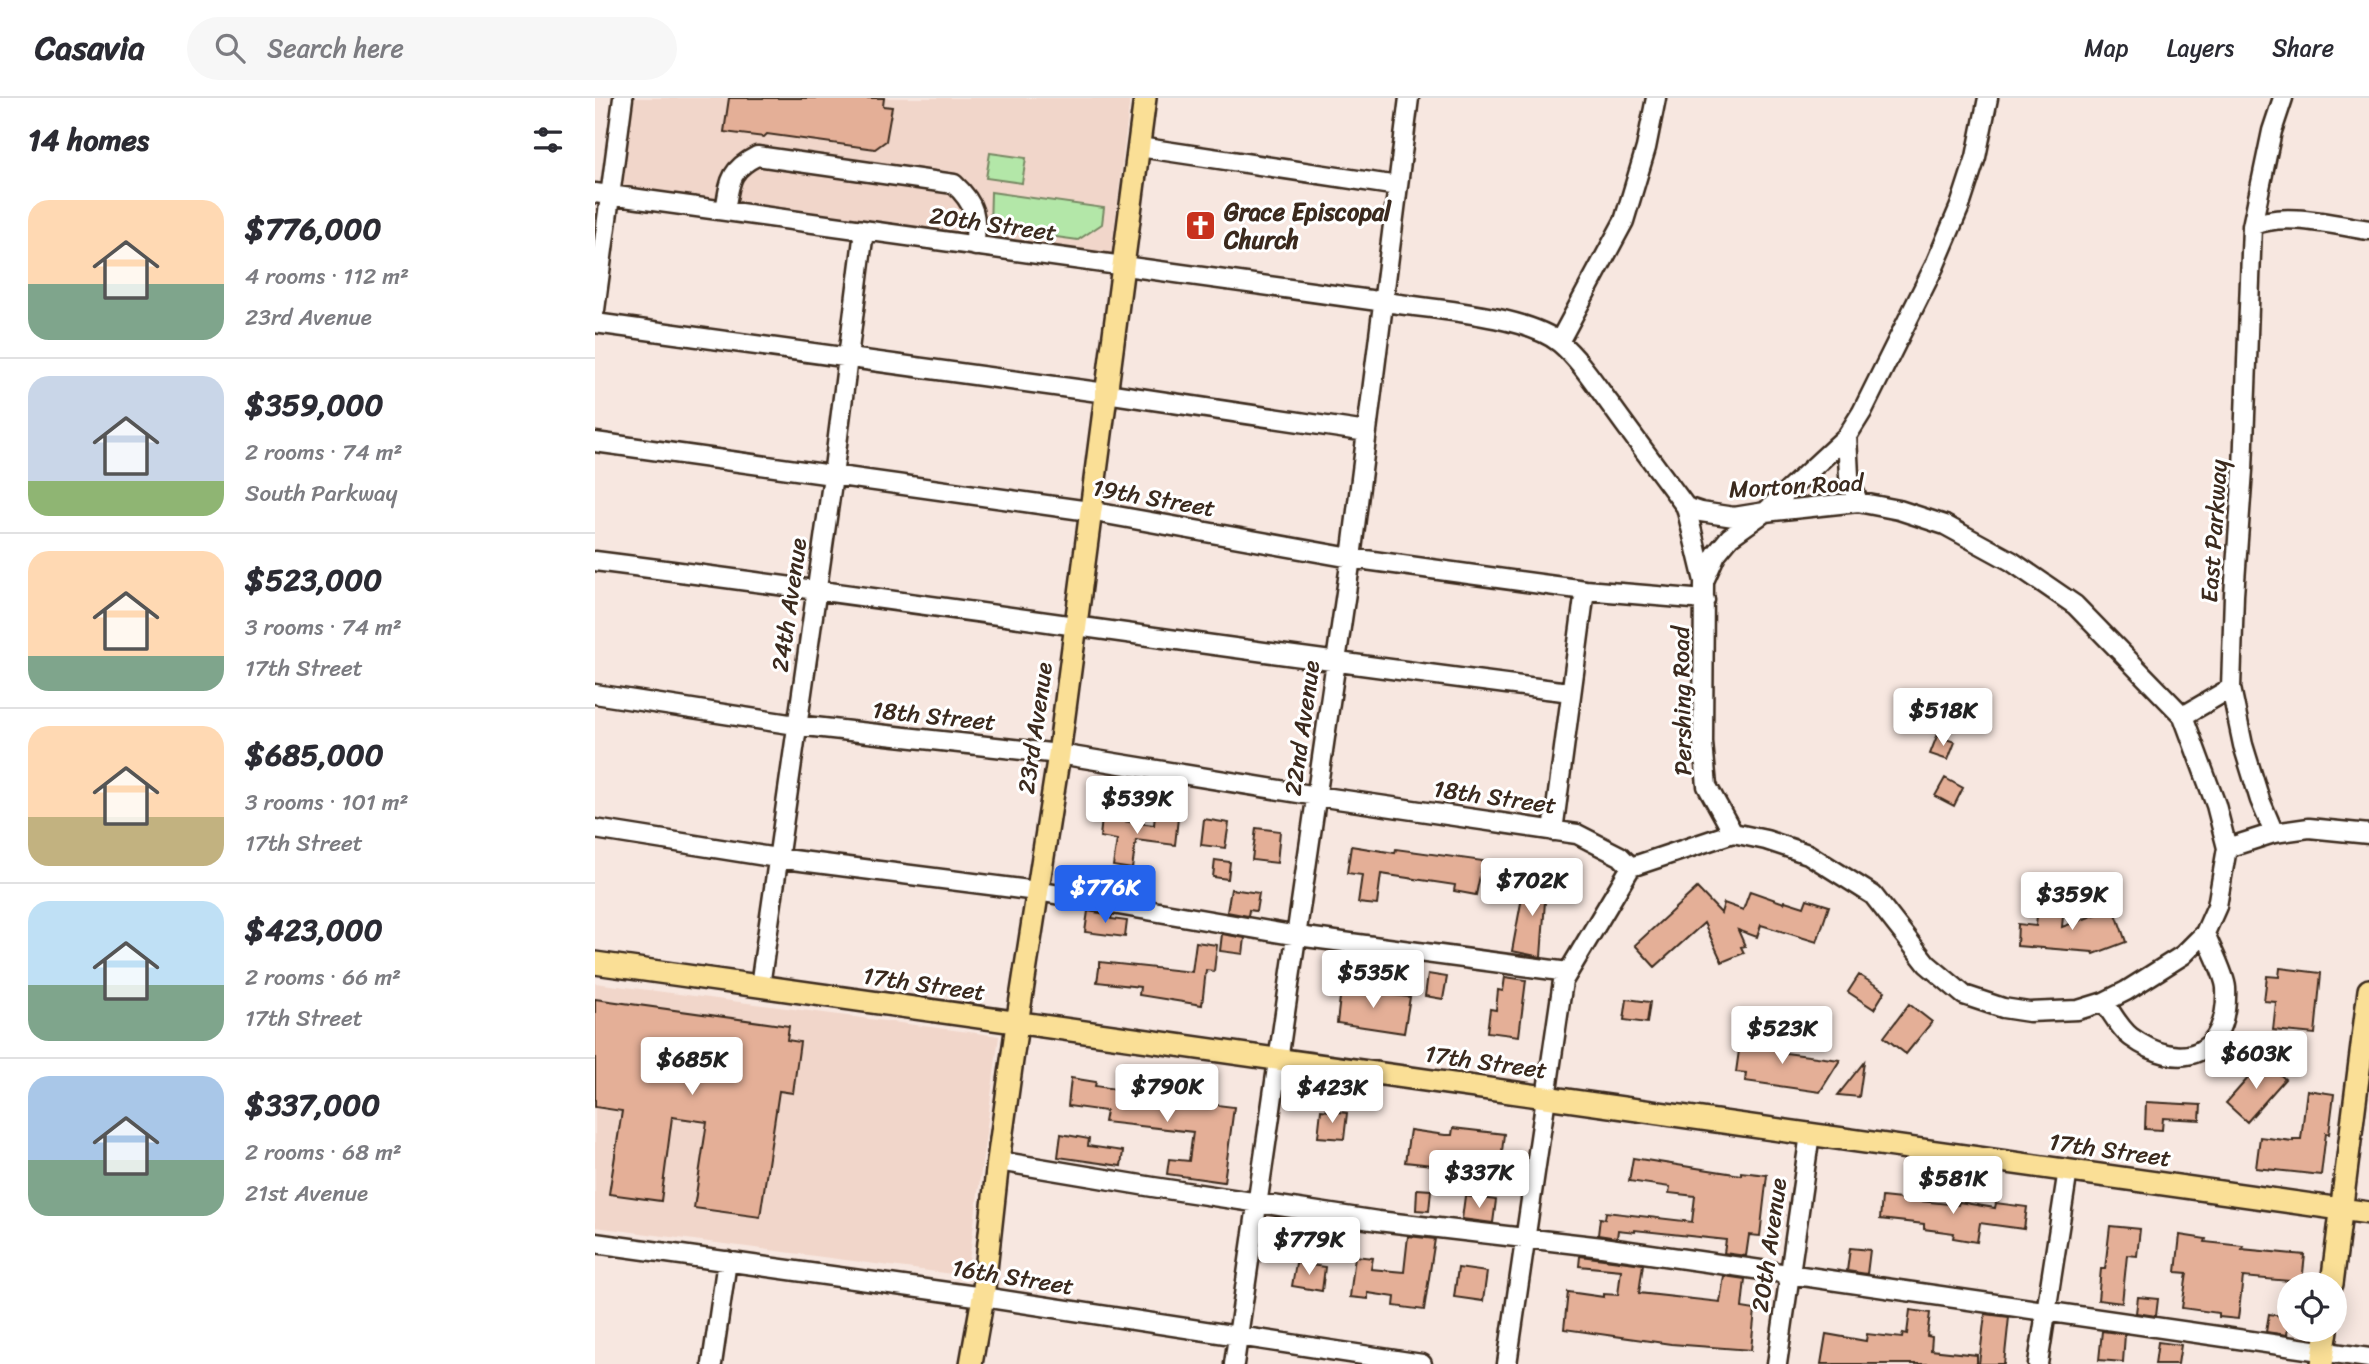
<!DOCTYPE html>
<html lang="en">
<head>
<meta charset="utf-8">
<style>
  :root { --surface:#fff; --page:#f7f7f7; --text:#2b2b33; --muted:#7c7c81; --line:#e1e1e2; --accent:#2563eb }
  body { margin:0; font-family:Sriracha,sans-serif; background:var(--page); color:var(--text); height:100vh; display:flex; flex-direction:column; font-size:26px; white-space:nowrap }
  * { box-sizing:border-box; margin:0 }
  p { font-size:23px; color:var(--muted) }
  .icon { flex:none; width:38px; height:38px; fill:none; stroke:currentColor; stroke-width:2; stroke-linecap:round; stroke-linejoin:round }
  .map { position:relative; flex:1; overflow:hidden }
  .drawer { display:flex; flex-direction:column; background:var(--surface); width:595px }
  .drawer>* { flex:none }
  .tools { position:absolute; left:1682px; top:1174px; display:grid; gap:14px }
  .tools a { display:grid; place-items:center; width:70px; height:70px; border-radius:50%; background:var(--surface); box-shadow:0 4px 18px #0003; font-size:35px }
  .price { position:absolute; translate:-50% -60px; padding:0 16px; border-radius:7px; background:#fff; color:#222; font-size:23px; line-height:46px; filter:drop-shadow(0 2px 4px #0008) }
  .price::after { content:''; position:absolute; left:50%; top:42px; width:21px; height:16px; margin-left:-10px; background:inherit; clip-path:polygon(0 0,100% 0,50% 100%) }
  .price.selected { background:var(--accent); color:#fff }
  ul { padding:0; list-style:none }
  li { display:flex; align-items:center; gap:21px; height:175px; padding:0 28px }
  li+li { border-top:2px solid var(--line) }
  li span { display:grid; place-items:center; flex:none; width:196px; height:140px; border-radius:21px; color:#555 }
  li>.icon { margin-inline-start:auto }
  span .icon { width:84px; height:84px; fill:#fffc; stroke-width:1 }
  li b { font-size:30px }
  h2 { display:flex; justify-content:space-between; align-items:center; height:84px; padding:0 28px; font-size:30px }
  header { display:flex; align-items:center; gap:42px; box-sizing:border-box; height:98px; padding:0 35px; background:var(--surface); border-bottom:2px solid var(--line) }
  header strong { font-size:33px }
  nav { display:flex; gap:38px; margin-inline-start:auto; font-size:24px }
  .search { width:490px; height:63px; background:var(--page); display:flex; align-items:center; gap:18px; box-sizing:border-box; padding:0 24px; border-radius:38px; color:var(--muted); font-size:26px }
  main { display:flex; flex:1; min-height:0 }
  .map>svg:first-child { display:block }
  .built { fill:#f1d6ca }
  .green { fill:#b3e7a8; stroke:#778863; stroke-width:2 }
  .building { fill:#e4af97; stroke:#3b2a1e; stroke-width:2 }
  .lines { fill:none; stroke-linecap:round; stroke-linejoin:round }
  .minor-casing { stroke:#3b2a1e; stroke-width:23 }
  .major-casing { stroke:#3b2a1e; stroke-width:26 }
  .minor { stroke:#fff; stroke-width:18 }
  .major { stroke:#fadf96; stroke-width:21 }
  .labels { text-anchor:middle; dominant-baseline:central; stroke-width:6; stroke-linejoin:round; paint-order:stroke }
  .poi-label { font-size:24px; font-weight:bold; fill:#3b2a1e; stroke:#fff; text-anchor:start }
  .street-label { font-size:24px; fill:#3b2a1e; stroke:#fff }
</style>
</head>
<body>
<header>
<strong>Casavia</strong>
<div class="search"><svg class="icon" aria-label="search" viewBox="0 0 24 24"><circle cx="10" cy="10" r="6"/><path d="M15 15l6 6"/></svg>Search here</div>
<nav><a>Map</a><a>Layers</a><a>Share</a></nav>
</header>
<main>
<section class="drawer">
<h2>14 homes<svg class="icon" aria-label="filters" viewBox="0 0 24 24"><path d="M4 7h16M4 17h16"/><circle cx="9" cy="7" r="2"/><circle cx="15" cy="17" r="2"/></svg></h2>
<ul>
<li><span style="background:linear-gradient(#ffd9b3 60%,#7fa58c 0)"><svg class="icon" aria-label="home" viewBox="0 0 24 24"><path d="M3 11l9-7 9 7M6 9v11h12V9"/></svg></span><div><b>$776,000</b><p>4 rooms · 112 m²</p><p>23rd Avenue</p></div></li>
<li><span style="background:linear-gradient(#c9d6e8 75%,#8fb573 0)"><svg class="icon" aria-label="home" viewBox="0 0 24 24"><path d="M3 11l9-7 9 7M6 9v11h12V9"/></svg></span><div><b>$359,000</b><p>2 rooms · 74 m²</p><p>South Parkway</p></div></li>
<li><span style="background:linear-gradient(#ffd9b3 75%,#7fa58c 0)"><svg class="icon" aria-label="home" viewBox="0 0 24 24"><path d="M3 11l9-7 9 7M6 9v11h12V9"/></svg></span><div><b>$523,000</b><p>3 rooms · 74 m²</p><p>17th Street</p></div></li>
<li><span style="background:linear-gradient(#ffd9b3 65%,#c2b280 0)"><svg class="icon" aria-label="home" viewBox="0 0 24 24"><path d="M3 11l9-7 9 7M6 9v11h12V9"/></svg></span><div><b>$685,000</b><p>3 rooms · 101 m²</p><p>17th Street</p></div></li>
<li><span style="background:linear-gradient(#bfe0f5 60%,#7fa58c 0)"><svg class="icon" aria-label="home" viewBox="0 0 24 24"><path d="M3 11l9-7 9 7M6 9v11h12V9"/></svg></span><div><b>$423,000</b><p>2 rooms · 66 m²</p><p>17th Street</p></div></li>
<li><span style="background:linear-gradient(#a9c7e8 60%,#7fa58c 0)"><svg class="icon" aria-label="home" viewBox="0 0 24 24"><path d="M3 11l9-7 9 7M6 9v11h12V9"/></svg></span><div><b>$337,000</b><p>2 rooms · 68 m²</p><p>21st Avenue</p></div></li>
</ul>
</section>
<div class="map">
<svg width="1774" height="1266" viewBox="0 0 1774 1266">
  <rect width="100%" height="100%" fill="#f7e7e0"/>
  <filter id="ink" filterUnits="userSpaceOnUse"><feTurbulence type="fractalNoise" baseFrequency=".0143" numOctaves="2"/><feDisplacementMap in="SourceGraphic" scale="14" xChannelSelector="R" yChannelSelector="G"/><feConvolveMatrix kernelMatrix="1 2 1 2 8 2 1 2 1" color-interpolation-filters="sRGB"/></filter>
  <g filter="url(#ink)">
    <!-- built -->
    <path class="built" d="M38,0H535L516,158L24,97Z
      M0,885L404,938L372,1178L0,1129Z"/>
    <!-- green -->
    <path class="green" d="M395,55L431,60L427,85L391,80Z
      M396,94L509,110L507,126L483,142L395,130Z"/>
    <!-- building -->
    <path class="building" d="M134,0H289L288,8L297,9L291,43L280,51L172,36L169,39L129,34Z
      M1342,638L1360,644L1353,662L1335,656Z
      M1350,680L1368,690L1359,708L1340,698Z
      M560,717L583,720L580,747L541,742L537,771L518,768L522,742L505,739L507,720L559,727Z
      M609,721L634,725L630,750L606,747Z
      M661,730L685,733L682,765L657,762Z
      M756,748L800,755L801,751L888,763L881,797L859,793L860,787L786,776L782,807L763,805L767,777L752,775Z
      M620,762L635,764L633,781L618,779Z
      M534,774L554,776L552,797L531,795Z
      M939,778L958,787L950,803L946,859L917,853L928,794Z
      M1102,790L1126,815L1129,805L1148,812L1155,793L1189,805L1190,803L1209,809L1212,801L1234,808L1222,844L1166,827L1162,839L1143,832L1150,848L1146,849L1149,855L1127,864L1109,825L1060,869L1040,847Z
      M636,791L664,795L661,813L654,812L653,818L632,814Z
      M1443,806L1469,808L1467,829L1519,810L1531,844L1499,856L1498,854L1422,848L1423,826L1441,828Z
      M493,813L517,817L516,821L532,823L530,839L490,834Z
      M627,836L650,840L648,856L625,853Z
      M601,844L622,847L619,873L611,872L607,907L544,897L545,889L502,884L505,864L597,874Z
      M1685,870L1726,875L1720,936L1678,932L1681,904L1669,903L1672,878L1684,879Z
      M833,876L852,879L848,901L830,898Z
      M1264,877L1290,893L1279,911L1253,894Z
      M910,879L931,882L924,938L892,934L895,911L901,912L903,892L908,893Z
      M746,891L815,899L809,935L742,925Z
      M0,901L194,928L192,942L205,944L198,995L184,993L165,1119L99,1110L112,1024L77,1019L66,1103L14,1096L27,1013L0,1009Z
      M1032,901L1055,904L1052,925L1029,922Z
      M1314,906L1337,924L1311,956L1289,939Z
      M1146,938L1192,944L1190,955L1245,962L1225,994L1150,983L1151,975L1141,974Z
      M1669,962L1690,981L1652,1024L1631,1005Z
      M1269,964L1264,999L1243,997Z
      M476,980L501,984L500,988L541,994L540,997L639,1009L629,1084L572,1076L574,1061L594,1063L598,1034L509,1024L511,1013L473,1008Z
      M1712,992L1739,996L1734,1036L1731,1035L1726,1077L1661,1070L1665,1039L1698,1043V1041H1706Z
      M1551,1004L1606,1007L1605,1022L1568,1020L1567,1032L1550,1031Z
      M726,1012L752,1015L749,1041L723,1039Z
      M858,1030L909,1036L905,1071L874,1067V1071L810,1064L815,1032L850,1037H857Z
      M466,1036L494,1041L493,1048L528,1053L526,1068L463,1059Z
      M1038,1060L1146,1077V1074L1172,1077L1165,1138L1154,1137L1151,1158L1129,1155L1131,1142L1040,1132V1134L1023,1132L1022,1140L1003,1137L1005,1120L1010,1121L1011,1114L1097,1124L1100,1098L1074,1095L1075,1089L1034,1083Z
      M822,1091L836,1092L834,1113L821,1112Z
      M870,1098L901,1102L898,1125L867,1121Z
      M1287,1099L1363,1107L1364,1104L1400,1110L1401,1105L1432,1109L1429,1131L1385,1125L1382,1144L1358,1140L1359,1135L1329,1131V1126L1285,1121Z
      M1515,1128L1545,1131L1542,1158L1532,1157L1527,1205L1503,1202L1506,1171H1510Z
      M1585,1137L1611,1141L1610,1144L1648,1148L1647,1151L1710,1157L1707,1184L1648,1179L1643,1221L1624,1219V1215L1587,1210L1592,1175L1581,1174Z
      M813,1138L840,1141L829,1212L799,1208L800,1199L773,1195V1201L755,1199L760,1158L778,1160L776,1171L809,1174Z
      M1255,1150L1275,1152L1272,1176L1252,1173Z
      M985,1158L1048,1166L1044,1195L1125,1204L1129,1178L1150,1181L1147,1210L1160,1212L1156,1252L1076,1246L969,1231L973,1194L1009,1199V1196L1023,1197L1026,1172L984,1168Z
      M701,1165L730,1169L727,1193L697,1188Z
      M863,1170L892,1174L888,1203L859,1199Z
      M1543,1199L1563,1201L1561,1218L1541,1215Z
      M1315,1212L1335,1215L1332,1238L1337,1239L1336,1252L1382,1257V1266H1226L1231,1236L1271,1243L1272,1236L1307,1240L1308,1235L1312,1236Z
      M1390,1216L1414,1219L1409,1266H1384Z
      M1674,1216L1694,1219L1692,1237L1671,1234Z
      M1507,1233L1530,1236L1528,1264L1504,1262Z
      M1563,1244L1586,1247L1583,1266H1560Z"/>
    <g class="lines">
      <defs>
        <path id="minor" d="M544,49L803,88
          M0,95L790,204C834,211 931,217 965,245C984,261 1000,286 1015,306C1040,341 1066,375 1091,409L1106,414L1139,419L1170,414L1263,404L1304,412L1350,427L1416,463L1480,507L1588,618L1621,707L1632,750L1622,808L1610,835L1588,857L1531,893L1509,904L1483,912L1434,914L1408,910L1369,897L1332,866L1278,797L1213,756L1171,742L1138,735
          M130,113C135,84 134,72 162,58L359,86C382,107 381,119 380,148
          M1657,128C1687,113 1740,127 1774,132
          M0,212L28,0
          M0,225L511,295L772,334
          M964,244L1029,123L1051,50L1061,0
          M1252,338L1254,378L1263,404
          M0,344L494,413L756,460L990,492L1110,502
          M0,463C325,504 650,554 975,594
          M1109,483L1121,456L1135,439L1170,414L1252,338L1267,314L1339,169L1365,108L1381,59L1393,0
          M0,596L201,627L464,656L722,698L982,736L1025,758L1036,769
          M1588,618L1636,590
          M0,731L182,760L442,793L703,838L973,874
          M958,733L990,492
          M1679,735L1665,702L1648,647L1636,590L1639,497L1648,372L1657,128L1677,33L1688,0
          M1632,750L1679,735L1714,730L1774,736
          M165,888L238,378L269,133
          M1509,904C1517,915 1525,931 1536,939C1587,976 1634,957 1631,890C1630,876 1615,849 1610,835
          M403,1063L558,1089L783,1123L1007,1149L1774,1260
          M0,1145L388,1199L827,1266
          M117,1266L132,1163
          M639,1266L756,460L814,0
          M912,1266L968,883L1036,769L1138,735L1112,688L1108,645L1109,483L1091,409
          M1182,1266L1215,1036
          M1443,1266L1473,1072"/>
        <path id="major" d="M0,865L1774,1115
          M1737,1186L1774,892
          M376,1266L388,1199L403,1063L422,926L464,656L550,0
          M1727,1266L1732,1232"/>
      </defs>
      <!-- minor casing -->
      <use href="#minor" class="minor-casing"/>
      <!-- major casing -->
      <use href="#major" class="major-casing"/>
      <!-- minor -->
      <use href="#minor" class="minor"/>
      <!-- major -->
      <use href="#major" class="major"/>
    </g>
  </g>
  <!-- icons -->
  <defs>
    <symbol id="church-square" viewBox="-11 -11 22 22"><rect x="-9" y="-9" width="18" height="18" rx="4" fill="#c8321e" stroke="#fff"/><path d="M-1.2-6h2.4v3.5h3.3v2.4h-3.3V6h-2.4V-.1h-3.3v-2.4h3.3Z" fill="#fff"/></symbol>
  </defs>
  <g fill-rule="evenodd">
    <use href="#church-square" x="588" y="110" width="35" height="35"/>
  </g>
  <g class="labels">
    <!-- poi labels -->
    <g class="poi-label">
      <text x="629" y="114">Grace Episcopal<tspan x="629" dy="28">Church</tspan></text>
    </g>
    <!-- street labels -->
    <g class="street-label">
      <text transform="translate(398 126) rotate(8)">20th Street</text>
      <text transform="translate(1201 388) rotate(-3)">Morton Road</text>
      <text transform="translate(559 400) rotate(10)">19th Street</text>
      <text transform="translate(1619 433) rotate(-86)">East Parkway</text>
      <text transform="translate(194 507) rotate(-82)">24th Avenue</text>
      <text transform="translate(1087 603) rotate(-91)">Pershing Road</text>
      <text transform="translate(339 618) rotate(6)">18th Street</text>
      <text transform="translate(440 630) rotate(-82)">23rd Avenue</text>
      <text transform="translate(707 630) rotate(-82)">22nd Avenue</text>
      <text transform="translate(900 699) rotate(8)">18th Street</text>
      <text transform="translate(329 886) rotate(8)">17th Street</text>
      <text transform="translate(891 964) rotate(8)">17th Street</text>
      <text transform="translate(1515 1052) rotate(8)">17th Street</text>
      <text transform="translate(1174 1147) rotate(-82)">20th Avenue</text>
      <text transform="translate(418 1179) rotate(9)">16th Street</text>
    </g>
  </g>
</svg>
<div class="tools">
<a><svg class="icon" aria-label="locate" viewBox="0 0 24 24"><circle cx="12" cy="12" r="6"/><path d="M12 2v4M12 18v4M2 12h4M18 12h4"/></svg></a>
</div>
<b class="price" style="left:1348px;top:650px">$518K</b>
<b class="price" style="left:542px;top:738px">$539K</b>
<b class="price" style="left:937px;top:820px">$702K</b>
<b class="price selected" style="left:510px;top:827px">$776K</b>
<b class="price" style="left:1477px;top:834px">$359K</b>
<b class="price" style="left:778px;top:912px">$535K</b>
<b class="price" style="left:1187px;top:968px">$523K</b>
<b class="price" style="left:1661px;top:993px">$603K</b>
<b class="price" style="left:97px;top:999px">$685K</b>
<b class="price" style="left:572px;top:1026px">$790K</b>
<b class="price" style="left:737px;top:1027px">$423K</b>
<b class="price" style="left:884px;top:1112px">$337K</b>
<b class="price" style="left:1358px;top:1118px">$581K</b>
<b class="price" style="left:714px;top:1179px">$779K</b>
</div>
</main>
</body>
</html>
